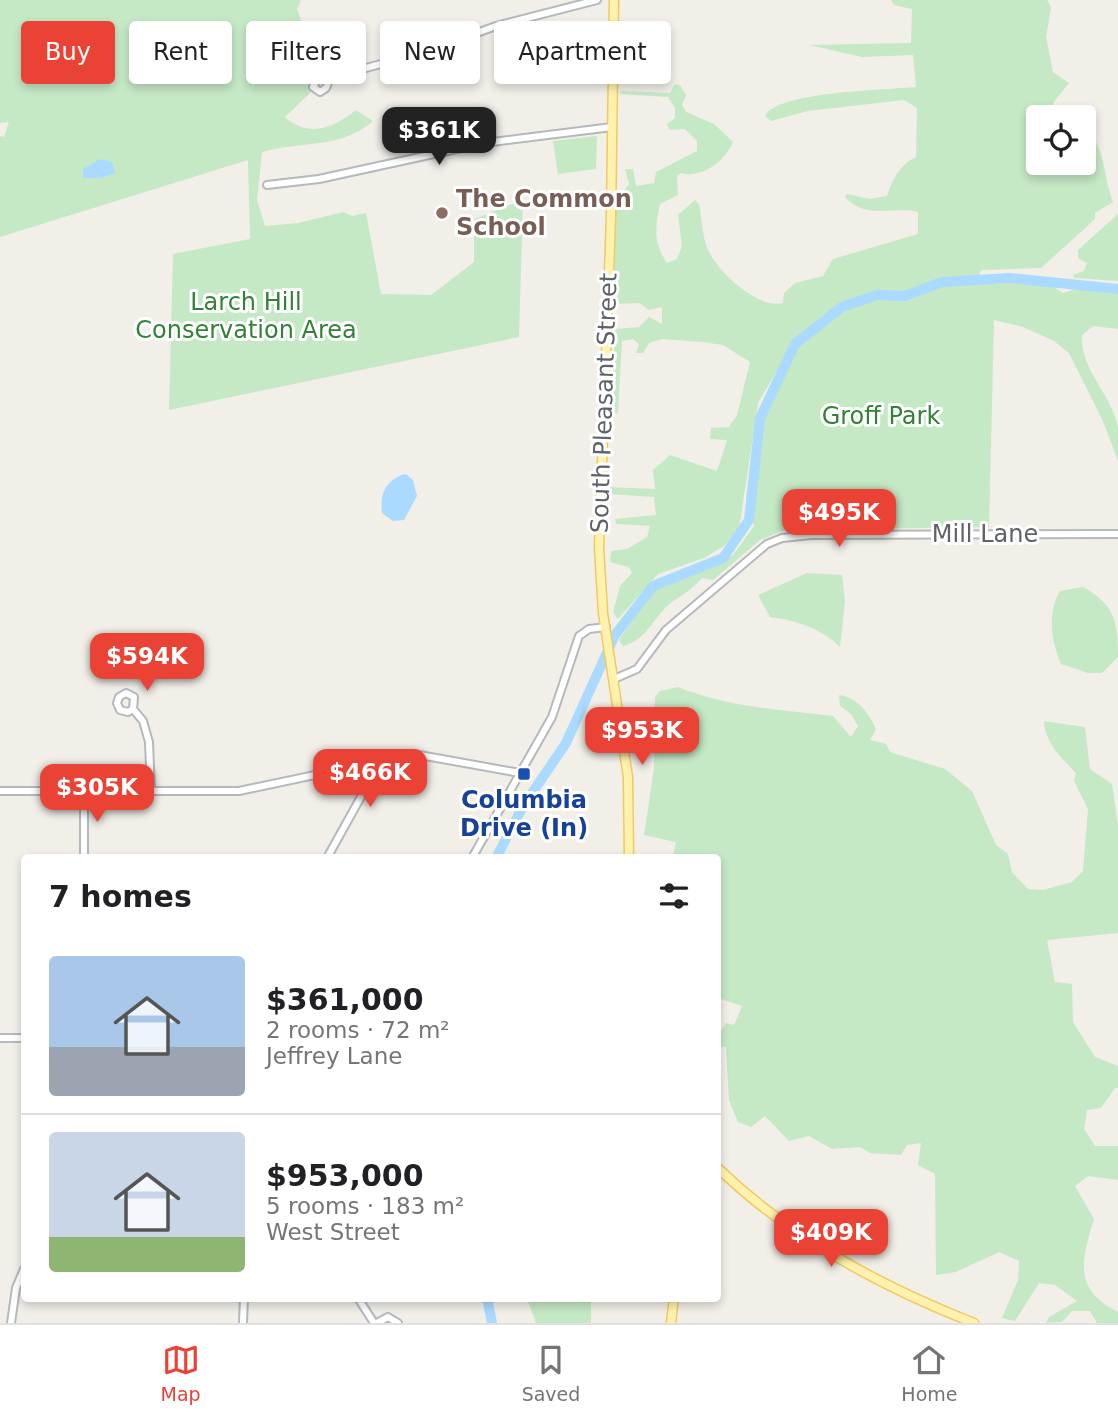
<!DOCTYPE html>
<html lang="en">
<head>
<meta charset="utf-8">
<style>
  :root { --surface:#fff; --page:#f6f6f6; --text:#202124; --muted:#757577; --line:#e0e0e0; --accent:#ea4335 }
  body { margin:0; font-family:"DejaVu Sans",sans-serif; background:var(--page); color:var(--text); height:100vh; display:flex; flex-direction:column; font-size:26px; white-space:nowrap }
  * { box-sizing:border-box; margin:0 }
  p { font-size:23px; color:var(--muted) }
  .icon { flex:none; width:38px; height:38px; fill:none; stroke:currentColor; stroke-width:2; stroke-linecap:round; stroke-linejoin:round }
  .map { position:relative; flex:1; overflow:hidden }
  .details { position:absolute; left:21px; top:854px; width:700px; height:448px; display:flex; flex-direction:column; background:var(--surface); border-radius:7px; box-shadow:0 4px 10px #0003 }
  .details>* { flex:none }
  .guide { position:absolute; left:21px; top:21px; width:700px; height:63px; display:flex; gap:14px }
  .controls { position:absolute; left:1026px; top:105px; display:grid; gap:14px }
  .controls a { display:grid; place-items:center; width:70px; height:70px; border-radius:7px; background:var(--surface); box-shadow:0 4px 10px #0003; font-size:35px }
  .price { position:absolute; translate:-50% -60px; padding:0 16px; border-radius:14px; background:var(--accent); color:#fff; font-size:23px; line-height:46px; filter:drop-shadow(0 2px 4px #0008) }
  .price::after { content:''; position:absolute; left:50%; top:42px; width:21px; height:16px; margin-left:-10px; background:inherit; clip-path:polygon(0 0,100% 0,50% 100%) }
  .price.selected { background:#222; color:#fff }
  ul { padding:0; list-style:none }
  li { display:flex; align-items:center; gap:21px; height:175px; padding:0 28px }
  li+li { border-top:2px solid var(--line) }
  li span { display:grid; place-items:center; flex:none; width:196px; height:140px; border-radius:7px; color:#555 }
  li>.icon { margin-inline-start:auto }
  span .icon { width:84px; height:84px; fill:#fffc; stroke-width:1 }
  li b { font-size:30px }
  h2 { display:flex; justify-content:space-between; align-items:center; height:84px; padding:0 28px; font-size:30px }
  .chip { padding:0 24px; border-radius:7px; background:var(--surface); box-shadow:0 4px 10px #0003; font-size:24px; line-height:63px }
  .chip.selected { background:var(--accent); color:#fff }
  .tab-bar { display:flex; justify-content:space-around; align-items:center; height:98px; border-top:2px solid var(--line); background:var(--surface); font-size:19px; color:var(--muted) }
  .tab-bar a { display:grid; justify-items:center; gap:4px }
  .tab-bar .selected { color:var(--accent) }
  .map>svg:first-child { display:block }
  .green { fill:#c5e8c5 }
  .water { fill:#aadaff }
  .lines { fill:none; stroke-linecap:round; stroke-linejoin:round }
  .river { stroke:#aadaff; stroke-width:10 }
  .minor-casing { stroke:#b5b8bc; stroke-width:10 }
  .major-casing { stroke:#f2c960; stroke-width:11 }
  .minor { stroke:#fff; stroke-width:6 }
  .major { stroke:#fff2af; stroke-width:8 }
  .education-dot { fill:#8d6e63; stroke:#fff; stroke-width:2.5 }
  .transit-dot { fill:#1a4fb4; stroke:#fff; stroke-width:2.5 }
  .labels { text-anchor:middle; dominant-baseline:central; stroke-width:6; stroke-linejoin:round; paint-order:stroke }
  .education-label { font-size:24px; font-weight:bold; fill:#785e54; stroke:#fff; text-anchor:start }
  .park-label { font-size:24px; fill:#348238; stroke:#fff }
  .street-label { font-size:24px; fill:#5f6368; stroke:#fff }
  .transit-label { font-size:24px; font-weight:bold; fill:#164399; stroke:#fff }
</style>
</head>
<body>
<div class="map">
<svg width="1118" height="1323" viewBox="0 0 1118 1323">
  <rect width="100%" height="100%" fill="#f1efe8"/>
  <!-- green -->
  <path class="green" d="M0,0H301L297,9C306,30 303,47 307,70L317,71L309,79L311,92L285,117C309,139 335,127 356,110L373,121C342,149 300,141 262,152L257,200L265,226L298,223L343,212L352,216L366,213L381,294L431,295L474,262V219L523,200L519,337L169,410L173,254L250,239L248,160L0,237V136L4,137L9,122L0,123Z
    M891,0H1047L1051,7L1046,37L1053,72L1069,83L1053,103L1054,110L1072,117H1038V163H1083V124C1108,152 1101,169 1113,202L1095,213V219L1041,268L981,270L978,278L995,279V284L1018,282L1052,286L1063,293L1076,289L1118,294V329L1093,326L1082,335C1080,370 1112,394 1118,428C1118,438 1118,451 1118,461L1103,421L1069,353L1054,341L1023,327L994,320L989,527L785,530L760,540L713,580L702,578C692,589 684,594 672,602C653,616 648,640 623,646L619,640L654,587L733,555L754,526L746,495H751C757,439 759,393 794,346L792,345L758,403L739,529L724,546L704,558L658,574L618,619L613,612L620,586L632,573L629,567L610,562L611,551L627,549L647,537L650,526L616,524L615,519L656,515L654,497L608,494L607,487L655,489L653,470L670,455L717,471L727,440L710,439L711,428L729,427L737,415L750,362L723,345L703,342L662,339L649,343L643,353H636L639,344L633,339L622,341L618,413L611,412L615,329L639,327L649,317L662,324V307L649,310L639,303L614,304L615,195L622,193L629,184L625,169H633L636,186L654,183L656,172L697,151V141L685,129L669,130L667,124L675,118V108L668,97L620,94L621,91L670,93L675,84L680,85L686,95L682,105L686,112L714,124L733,142C725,161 702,179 681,173L677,176L678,195L660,204C655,228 653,242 667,263L677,259L682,246L678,215L695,200L699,204C702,218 702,235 707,248C716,270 758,310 783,303L784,293L795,283L823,276L833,259L918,234V212C893,206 865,220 845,197L847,194L870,199L887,196C892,180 900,164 916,157L917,108L904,100L808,111L771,121L765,116C778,91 887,90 916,87L913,55L862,57L809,45L911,43L912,9L894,5Z
    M597,136L596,169L558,174L553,141Z
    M1118,214V281L1075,278L1073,275L1084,271L1087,263L1078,258V250Z
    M807,573L842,575L845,601L840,647C823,629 795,620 770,617L758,595Z
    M1083,587C1115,605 1118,621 1118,657L1102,673H1088L1061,664C1051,641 1047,613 1060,591Z
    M678,687C727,707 781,710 833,716L851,737L858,726L851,714L840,706L839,695C857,697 869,713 876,729L870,740L886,744L890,752L945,769L972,791L996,845L1008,854L1012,872L1028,889L1043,890L1072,882L1083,871L1088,809L1074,781L1076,773C1061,758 1045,743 1044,721L1085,727L1090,769L1112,784L1118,826V933L1047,940L1055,982L1072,984L1073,1022L1095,1057L1118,1066V1088H1115L1101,1108L1087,1110L1084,1129L1095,1146H1118V1180L1088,1176L1075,1186L1094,1219C1082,1260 1072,1289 1118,1312V1323H1097L1090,1311H1072L1062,1322L1046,1323L1049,1317L1077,1301L1055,1285L1039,1283L1015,1321L1002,1318L1018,1280L1019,1261L999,1252L956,1272L936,1275L935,1174L918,1165L921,1143L907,1145L901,1155L870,1153L860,1147L832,1149L809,1136L789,1141L765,1116L751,1127L738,1122L729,1100L726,1047L718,1046V1035L726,1023L734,1025L742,1006L718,998V858L673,857L676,842L644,835L654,769L655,697L660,691Z
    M527,1299H591V1323H536Z"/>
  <!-- water -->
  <path class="water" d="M100,159L112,162L115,173L101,178H83V169Z
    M401,475L406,474L413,480L417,496L404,520L393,521L382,513C380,495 384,483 401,475Z"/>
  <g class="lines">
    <!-- river -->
    <path class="river" d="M496,858L522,808L566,743L615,635L653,586L723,558L749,520L760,418L795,344L842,307L877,295L905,296L942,282L1010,278L1118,289
      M487,1298L492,1323"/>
    <defs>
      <path id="minor" d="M318,78H330L326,88L320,92L313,87Z
        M330,78L424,52L496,26L597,0
        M267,185L319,179L484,143L612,127
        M614,679L637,669L666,630L767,544L782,538L811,535L1118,534
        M133,709L128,712L120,710L117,703L119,697L126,693L134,697L133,709L143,721L149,742L151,792
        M0,791H239L414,754L520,773
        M362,795L383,758
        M84,858V791
        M327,858L362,795L354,781L340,769
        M472,858L552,717L579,636L589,629L606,627
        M0,1038H24
        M358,1298L374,1323
        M11,1323L16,1288L24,1269
        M243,1323L244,1298
        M377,1323L388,1317L398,1323"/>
      <path id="major" d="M614,0L611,216L599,548L603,613L628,777L629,858
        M718,1168C789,1237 882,1287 974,1323
        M671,1323L674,1298"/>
    </defs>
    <!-- minor casing -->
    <use href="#minor" class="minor-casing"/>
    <!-- major casing -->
    <use href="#major" class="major-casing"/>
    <!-- minor -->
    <use href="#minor" class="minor"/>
    <!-- major -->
    <use href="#major" class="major"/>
  </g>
  <!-- markers -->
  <circle class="education-dot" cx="442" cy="213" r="7"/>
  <rect class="transit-dot" x="517" y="767" width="14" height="14" rx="3.5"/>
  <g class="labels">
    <!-- education labels -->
    <g class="education-label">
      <text x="456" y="199">The Common<tspan x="456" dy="28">School</tspan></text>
    </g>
    <!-- park labels -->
    <g class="park-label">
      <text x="246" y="302">Larch Hill<tspan x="246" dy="28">Conservation Area</tspan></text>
      <text x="881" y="416">Groff Park</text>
    </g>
    <!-- street labels -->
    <g class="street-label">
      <text transform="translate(604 403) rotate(-88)">South Pleasant Street</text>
      <text x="985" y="534">Mill Lane</text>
    </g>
    <!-- transit labels -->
    <g class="transit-label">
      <text x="524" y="800">Columbia<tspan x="524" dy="28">Drive (In)</tspan></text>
    </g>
  </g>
</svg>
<div class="controls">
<a><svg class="icon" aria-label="locate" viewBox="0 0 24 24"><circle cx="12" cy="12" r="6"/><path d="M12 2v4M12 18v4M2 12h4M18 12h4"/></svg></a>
</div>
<b class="price selected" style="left:439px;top:167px">$361K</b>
<b class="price" style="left:839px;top:549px">$495K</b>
<b class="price" style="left:147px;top:693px">$594K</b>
<b class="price" style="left:642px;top:767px">$953K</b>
<b class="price" style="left:370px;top:809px">$466K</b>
<b class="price" style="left:97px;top:824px">$305K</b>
<b class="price" style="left:831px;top:1269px">$409K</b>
<div class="guide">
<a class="chip selected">Buy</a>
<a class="chip">Rent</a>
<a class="chip">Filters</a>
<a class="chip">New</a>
<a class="chip">Apartment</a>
</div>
<section class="details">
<h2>7 homes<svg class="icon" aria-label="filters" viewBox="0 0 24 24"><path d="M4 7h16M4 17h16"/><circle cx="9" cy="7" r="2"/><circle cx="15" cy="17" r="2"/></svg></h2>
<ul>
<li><span style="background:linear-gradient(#a9c7e8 65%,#9aa5b1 0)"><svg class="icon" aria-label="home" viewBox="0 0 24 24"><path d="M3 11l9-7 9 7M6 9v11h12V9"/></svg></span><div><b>$361,000</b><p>2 rooms · 72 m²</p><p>Jeffrey Lane</p></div></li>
<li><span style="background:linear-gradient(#c9d6e8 75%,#8fb573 0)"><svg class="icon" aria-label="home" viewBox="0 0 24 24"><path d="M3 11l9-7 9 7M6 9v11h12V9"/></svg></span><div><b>$953,000</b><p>5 rooms · 183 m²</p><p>West Street</p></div></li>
</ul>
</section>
</div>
<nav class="tab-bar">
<a class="selected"><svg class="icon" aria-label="map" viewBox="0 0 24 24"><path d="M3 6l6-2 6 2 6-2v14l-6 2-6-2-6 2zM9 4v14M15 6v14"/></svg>Map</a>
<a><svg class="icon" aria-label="saved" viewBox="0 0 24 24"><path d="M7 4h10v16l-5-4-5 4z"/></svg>Saved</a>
<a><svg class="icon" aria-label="home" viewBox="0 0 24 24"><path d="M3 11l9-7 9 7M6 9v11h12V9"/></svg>Home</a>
</nav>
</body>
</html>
